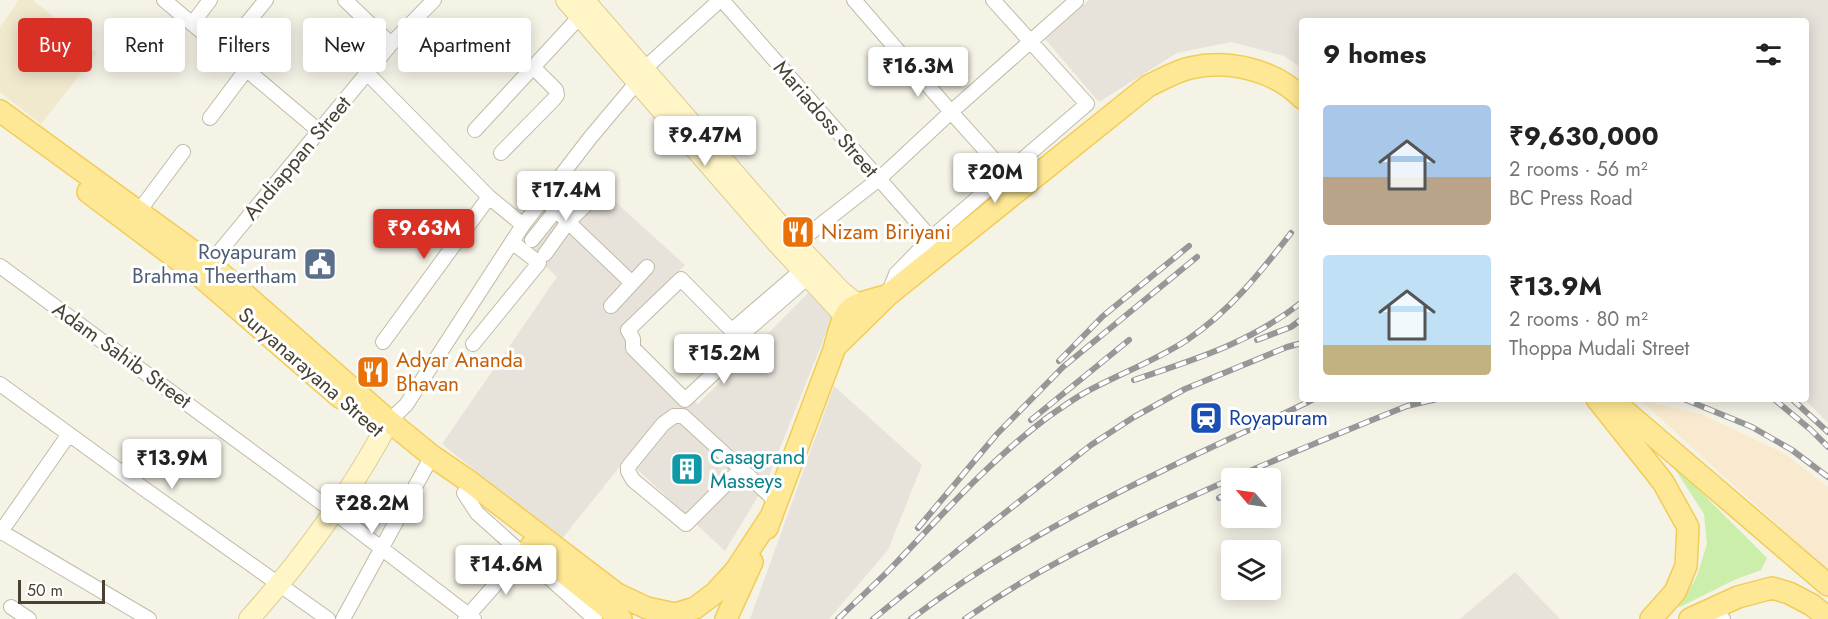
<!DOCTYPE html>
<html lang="en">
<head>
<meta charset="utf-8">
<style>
  :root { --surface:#fff; --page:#f6f6f6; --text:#222; --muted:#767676; --accent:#d93025 }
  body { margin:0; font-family:Jost,sans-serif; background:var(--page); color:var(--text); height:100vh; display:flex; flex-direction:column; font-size:22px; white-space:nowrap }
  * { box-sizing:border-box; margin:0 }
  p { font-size:20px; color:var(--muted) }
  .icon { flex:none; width:33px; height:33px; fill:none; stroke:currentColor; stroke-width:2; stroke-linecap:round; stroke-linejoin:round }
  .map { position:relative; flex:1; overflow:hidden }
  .panel { position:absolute; left:1299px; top:18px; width:510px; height:384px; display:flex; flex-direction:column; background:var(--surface); border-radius:6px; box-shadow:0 3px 15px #0003 }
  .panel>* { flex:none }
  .banner { position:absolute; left:18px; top:18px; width:570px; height:54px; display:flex; gap:12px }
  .needle { width:39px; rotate:299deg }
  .buttons { position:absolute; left:1221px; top:468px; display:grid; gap:12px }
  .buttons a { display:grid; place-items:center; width:60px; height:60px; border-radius:6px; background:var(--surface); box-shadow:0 3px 15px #0003; font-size:30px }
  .scale { position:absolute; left:18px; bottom:15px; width:87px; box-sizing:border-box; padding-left:6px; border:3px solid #494234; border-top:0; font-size:16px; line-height:21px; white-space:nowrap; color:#494234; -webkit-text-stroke:4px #fff; paint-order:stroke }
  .price { position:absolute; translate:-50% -51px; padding:0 14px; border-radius:6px; background:#fff; color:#222; font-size:20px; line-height:39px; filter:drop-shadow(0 2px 3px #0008) }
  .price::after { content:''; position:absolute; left:50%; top:36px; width:18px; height:14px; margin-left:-9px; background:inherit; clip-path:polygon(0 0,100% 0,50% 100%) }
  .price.on { background:var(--accent); color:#fff }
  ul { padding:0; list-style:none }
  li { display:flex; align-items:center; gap:18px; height:150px; padding:0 24px }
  li span { display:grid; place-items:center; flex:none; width:168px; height:120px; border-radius:6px; color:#555 }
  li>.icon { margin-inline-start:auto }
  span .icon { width:72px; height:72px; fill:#fffc; stroke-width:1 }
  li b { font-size:26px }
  h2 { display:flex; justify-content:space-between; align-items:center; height:72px; padding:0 24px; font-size:26px }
  .chip { padding:0 21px; border-radius:6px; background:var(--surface); box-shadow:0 3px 15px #0003; font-size:21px; line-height:54px }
  .chip.on { background:var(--accent); color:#fff }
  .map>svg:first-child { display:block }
  .commercial { fill:#f9eacf }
  .industrial { fill:#e7e3db }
  .education { fill:#f0e9ce }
  .green { fill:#cbeeaa }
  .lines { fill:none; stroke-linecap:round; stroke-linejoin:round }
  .minor-casing { stroke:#c2baa8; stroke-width:16 }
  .secondary-casing { stroke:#dacc91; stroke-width:22 }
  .primary-casing { stroke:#f1cd58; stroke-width:24 }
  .minor { stroke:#fff; stroke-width:14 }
  .secondary { stroke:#fff5c6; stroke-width:20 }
  .primary { stroke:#ffe895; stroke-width:21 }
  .rail-casing { stroke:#979797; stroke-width:6 }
  .rail { stroke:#fff; stroke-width:4; stroke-dasharray:11; stroke-linecap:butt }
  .labels { text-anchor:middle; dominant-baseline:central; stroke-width:6; stroke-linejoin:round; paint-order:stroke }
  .street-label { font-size:21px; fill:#494234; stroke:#fff }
  .food-label { font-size:21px; fill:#c56008; stroke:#fff; text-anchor:start }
  .service-label { font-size:21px; fill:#4e5e75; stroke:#fff; text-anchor:end }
  .transit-label { font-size:21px; fill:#164399; stroke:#fff; text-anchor:start }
  .culture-label { font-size:21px; fill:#0d838f; stroke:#fff; text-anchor:start }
</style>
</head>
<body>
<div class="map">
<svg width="1828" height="619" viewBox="0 0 1828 619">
  <rect width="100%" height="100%" fill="#f5f2e6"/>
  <!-- commercial -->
  <path class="commercial" d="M1640,400L1701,414L1785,454L1828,487V571Z"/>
  <!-- industrial -->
  <path class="industrial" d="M1089,0H1828V423L1804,399H1806V21H1302V68L1284,56L1231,42L1177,53L1099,102L1045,39Z
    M580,170L685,265L624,327L698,404L808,293L832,318L766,483L725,551L626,459L561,540L442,444L557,277L526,247Z
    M834,386L922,465L888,550L829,619H750Z
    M1515,572L1560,619H1460Z"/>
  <!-- education -->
  <path class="education" d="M19,0H33L97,53L41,124L0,92V27Z"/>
  <!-- green -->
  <path class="green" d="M1669,460L1767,558L1761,570L1734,580L1678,608L1697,576L1707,544L1704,514Z"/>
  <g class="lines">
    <defs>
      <path id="minor" d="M164,0L319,131
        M345,0L391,44
        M722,0L931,238
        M854,0L951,112L1006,173
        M192,24L210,0
        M224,51L266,0
        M368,74L489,197L523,225
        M210,118L246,70
        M475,130L573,24L587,11
        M501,153L554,99L557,95L556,90L534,68
        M543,198L632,283
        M139,211L183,152
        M532,240L576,185
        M796,244L879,179L951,112L1076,1L1074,0
        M545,254L568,222L593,198
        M0,266L334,512L474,619
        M206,268L391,44L434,0
        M681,279L745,344L685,400L633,348V339L628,330Z
        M889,292L896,274L931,238L1087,104L993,0
        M611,306L647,267
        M731,331L802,270
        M738,338L807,278
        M383,342L489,197
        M473,344L539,263L512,242
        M0,384L143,488L328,619
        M389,421L406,405L523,225L590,138L637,82L644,69L720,0
        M741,469L686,524L633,480L628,471V467L663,424L674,416H683L777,502
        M464,493L477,513L595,619
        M0,531L149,619
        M0,533L69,434
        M11,607L29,619
        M1712,608L1723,619
        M343,619L427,465
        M465,619L523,553"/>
      <path id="secondary" d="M566,0L777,243L844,315
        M584,0L796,244L841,291L857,304
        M249,619C301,561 353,490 389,421"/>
      <path id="primary" d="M0,111L209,263L389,421L432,456L470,482L617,594L647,608L675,614L695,608L715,593L736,570L772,515
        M88,192L200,276L341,398
        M835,346C846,306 845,307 886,296
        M1597,399L1663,482L1688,527L1686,566L1675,592L1651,619
        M1611,399L1828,585
        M767,528L835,347L888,295L1148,86C1161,80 1176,71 1190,68C1228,59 1275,70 1302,98
        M531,546L621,619
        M726,619L752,562
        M1690,619L1738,597L1772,588L1789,593L1812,605L1828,618"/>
    </defs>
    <!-- minor casing -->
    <use href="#minor" class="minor-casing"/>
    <!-- secondary casing -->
    <use href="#secondary" class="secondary-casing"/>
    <!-- primary casing -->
    <use href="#primary" class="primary-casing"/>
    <!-- minor -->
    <use href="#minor" class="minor"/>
    <!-- secondary -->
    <use href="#secondary" class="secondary"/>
    <!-- primary -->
    <use href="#primary" class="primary"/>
    <defs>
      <path id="rail" d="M1257,340L1291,327L1302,319
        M1059,361L1103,316L1189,246
        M1134,380C1196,359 1250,343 1302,302
        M1684,399L1752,427L1792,450L1828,477
        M1774,399L1811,430L1828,447
        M1792,399L1828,432
        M1031,420L1129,340
        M1219,498L1232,491
        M918,528L997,434L1063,367L1197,257
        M838,619C856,601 876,584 894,565C943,514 990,460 1048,417C1060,409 1073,399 1086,392C1119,374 1155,361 1187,340C1230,311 1260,273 1291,233
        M873,619L978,534L1091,445L1134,417L1185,389L1287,347L1302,343
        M911,619C989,560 1074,513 1162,471C1212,446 1264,424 1314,399
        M965,619C1019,581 1079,549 1139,521C1227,479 1317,442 1407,406L1437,399"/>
    </defs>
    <!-- rail casing -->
    <use href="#rail" class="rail-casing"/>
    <!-- rail -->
    <use href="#rail" class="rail"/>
  </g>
  <!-- icons -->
  <defs>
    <symbol id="restaurant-square" viewBox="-11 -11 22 22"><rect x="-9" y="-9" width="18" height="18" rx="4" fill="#e8710a" stroke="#fff"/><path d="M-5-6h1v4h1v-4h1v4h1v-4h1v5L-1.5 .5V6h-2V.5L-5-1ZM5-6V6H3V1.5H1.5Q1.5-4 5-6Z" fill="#fff"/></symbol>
    <symbol id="civic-square" viewBox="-11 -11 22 22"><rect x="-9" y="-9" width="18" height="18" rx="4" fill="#5c6f8a" stroke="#fff"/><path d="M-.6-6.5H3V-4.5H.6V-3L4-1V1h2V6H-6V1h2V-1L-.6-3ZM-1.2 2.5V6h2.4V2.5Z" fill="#fff"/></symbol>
    <symbol id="station-square" viewBox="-11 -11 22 22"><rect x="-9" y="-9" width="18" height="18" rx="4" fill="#1a4fb4" stroke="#fff"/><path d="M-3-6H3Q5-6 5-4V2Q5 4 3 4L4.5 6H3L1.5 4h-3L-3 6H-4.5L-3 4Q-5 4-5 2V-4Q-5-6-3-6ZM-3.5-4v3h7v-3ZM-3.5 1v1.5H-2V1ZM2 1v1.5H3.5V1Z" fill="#fff"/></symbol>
    <symbol id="building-square" viewBox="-11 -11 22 22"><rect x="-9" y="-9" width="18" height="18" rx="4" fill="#0f9aa8" stroke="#fff"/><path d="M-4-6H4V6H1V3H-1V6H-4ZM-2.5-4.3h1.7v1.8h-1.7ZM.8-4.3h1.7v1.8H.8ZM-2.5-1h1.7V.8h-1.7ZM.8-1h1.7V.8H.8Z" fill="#fff"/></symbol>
  </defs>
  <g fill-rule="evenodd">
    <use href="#restaurant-square" x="779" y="213" width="38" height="38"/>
    <use href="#civic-square" x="301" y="245" width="38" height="38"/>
    <use href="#restaurant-square" x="354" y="353" width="38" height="38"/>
    <use href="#station-square" x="1187" y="399" width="38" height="38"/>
    <use href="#building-square" x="668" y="450" width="38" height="38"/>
  </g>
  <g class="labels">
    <!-- street labels -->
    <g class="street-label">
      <text transform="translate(826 119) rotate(49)">Mariadoss Street</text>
      <text transform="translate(297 158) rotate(-50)">Andiappan Street</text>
      <text transform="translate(122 355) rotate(36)">Adam Sahib Street</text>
      <text transform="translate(311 372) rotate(41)">Suryanarayana Street</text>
    </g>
    <!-- food labels -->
    <g class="food-label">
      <text x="821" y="232">Nizam Biriyani</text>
      <text x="396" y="360">Adyar Ananda<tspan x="396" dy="24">Bhavan</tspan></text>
    </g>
    <!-- service labels -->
    <g class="service-label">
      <text x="297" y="252">Royapuram<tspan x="297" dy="24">Brahma Theertham</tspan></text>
    </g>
    <!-- transit labels -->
    <g class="transit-label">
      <text x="1229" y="418">Royapuram</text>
    </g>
    <!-- culture labels -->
    <g class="culture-label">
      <text x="710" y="457">Casagrand<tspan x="710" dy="24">Masseys</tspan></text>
    </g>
  </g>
</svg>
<div class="buttons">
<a><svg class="needle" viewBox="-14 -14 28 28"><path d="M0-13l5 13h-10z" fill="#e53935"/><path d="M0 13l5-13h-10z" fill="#767676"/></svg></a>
<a><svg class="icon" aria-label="layers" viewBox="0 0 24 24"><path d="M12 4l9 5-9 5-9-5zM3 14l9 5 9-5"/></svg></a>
</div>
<div class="scale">50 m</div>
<b class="price" style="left:918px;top:98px">₹16.3M</b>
<b class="price" style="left:705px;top:167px">₹9.47M</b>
<b class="price" style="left:995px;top:204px">₹20M</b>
<b class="price" style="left:566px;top:222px">₹17.4M</b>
<b class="price on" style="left:424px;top:260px">₹9.63M</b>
<b class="price" style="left:724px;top:385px">₹15.2M</b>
<b class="price" style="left:172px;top:490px">₹13.9M</b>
<b class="price" style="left:372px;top:535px">₹28.2M</b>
<b class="price" style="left:506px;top:596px">₹14.6M</b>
<div class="banner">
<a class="chip on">Buy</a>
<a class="chip">Rent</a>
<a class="chip">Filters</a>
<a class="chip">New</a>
<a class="chip">Apartment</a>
</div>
<section class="panel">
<h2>9 homes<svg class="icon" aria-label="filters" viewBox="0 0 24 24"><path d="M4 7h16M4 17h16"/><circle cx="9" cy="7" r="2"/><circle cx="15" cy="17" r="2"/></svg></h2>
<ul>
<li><span style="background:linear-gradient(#a9c7e8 60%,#b9a48a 0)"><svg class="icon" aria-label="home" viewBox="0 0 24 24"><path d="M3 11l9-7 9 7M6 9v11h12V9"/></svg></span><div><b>₹9,630,000</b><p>2 rooms · 56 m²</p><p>BC Press Road</p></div></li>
<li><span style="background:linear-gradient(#bfe0f5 75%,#c2b280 0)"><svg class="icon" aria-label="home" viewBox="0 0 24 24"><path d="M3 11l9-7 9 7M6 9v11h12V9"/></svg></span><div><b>₹13.9M</b><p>2 rooms · 80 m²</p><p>Thoppa Mudali Street</p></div></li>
</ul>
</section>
</div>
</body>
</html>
